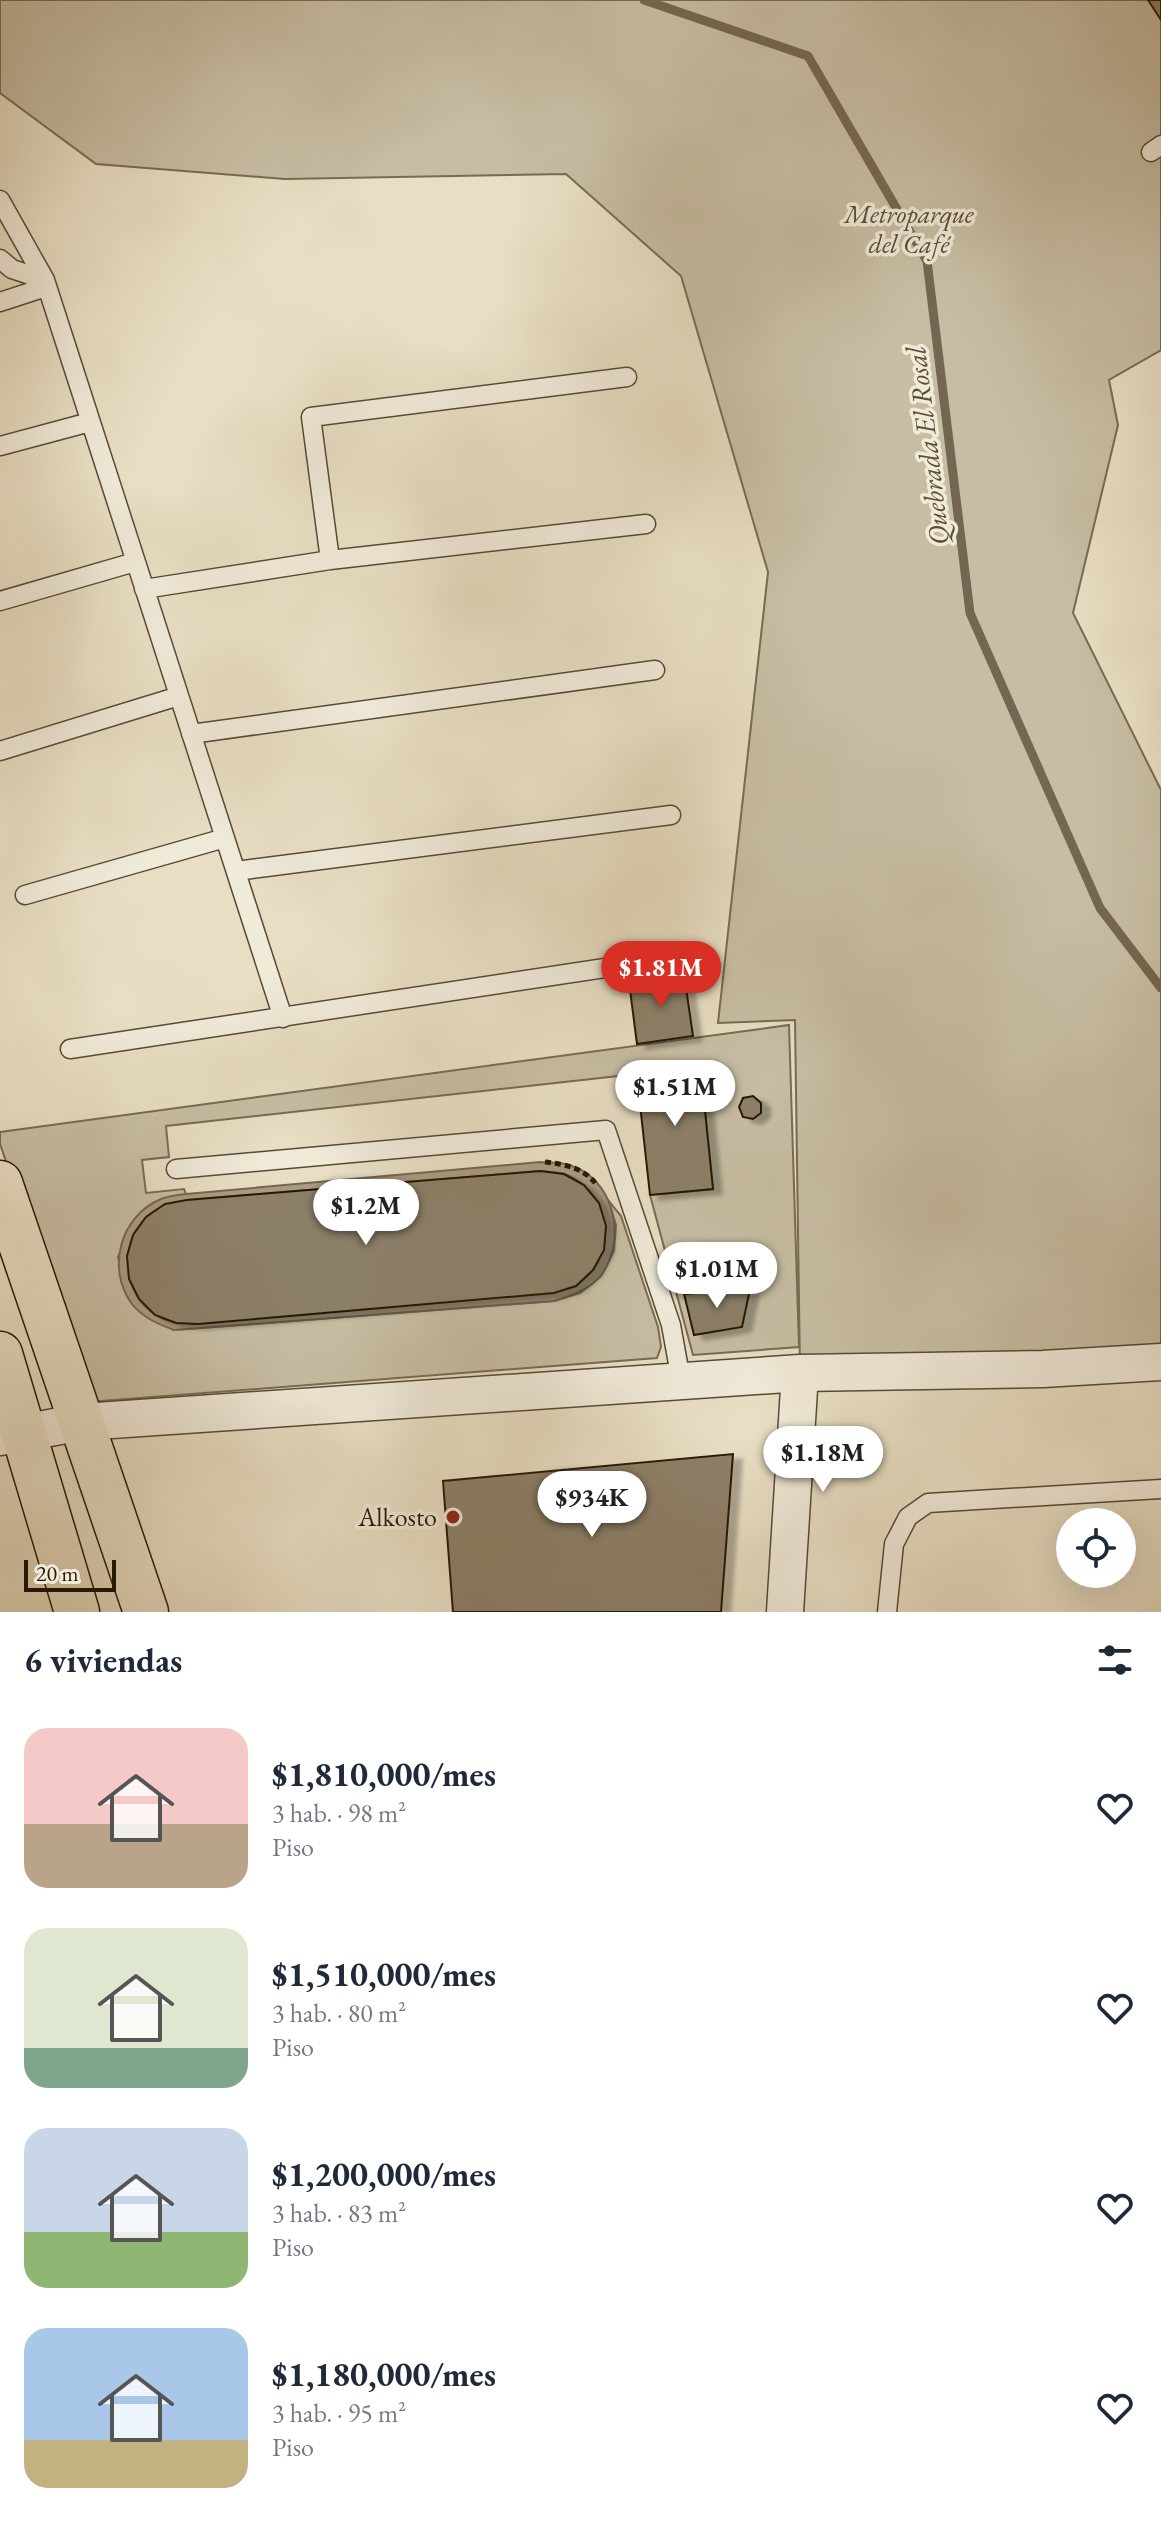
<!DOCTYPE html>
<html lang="es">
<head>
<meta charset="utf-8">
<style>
  :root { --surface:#fff; --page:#f2f2f3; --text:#1f2937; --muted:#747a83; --accent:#d93025 }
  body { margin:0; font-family:"EB Garamond",serif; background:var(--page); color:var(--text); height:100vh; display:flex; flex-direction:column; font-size:30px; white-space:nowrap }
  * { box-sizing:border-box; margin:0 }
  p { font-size:26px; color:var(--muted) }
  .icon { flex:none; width:44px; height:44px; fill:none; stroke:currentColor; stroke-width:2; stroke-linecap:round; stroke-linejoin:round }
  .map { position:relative; height:1612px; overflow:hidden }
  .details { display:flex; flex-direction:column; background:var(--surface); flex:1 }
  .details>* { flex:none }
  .controls { position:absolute; left:1056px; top:1508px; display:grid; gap:16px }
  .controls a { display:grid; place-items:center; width:80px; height:80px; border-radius:50%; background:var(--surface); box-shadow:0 8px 32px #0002; font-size:40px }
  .scale { position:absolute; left:24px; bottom:20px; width:92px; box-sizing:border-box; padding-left:8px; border:4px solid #281905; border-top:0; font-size:22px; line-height:28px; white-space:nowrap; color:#281905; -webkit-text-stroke:6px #f0ead9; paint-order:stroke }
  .price { position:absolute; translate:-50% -68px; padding:0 18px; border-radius:28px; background:#fff; color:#222; font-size:26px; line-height:52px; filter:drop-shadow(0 2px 4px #0008) }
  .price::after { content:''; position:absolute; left:50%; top:48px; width:24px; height:18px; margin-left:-12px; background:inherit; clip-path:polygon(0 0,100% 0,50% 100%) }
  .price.active { background:var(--accent); color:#fff }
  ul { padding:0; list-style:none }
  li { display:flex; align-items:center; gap:24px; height:200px; padding:0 24px }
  li span { display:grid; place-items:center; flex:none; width:224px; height:160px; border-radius:24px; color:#555 }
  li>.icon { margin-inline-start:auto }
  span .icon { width:96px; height:96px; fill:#fffc; stroke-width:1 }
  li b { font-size:34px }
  h2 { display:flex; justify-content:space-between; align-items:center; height:96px; padding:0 24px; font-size:34px }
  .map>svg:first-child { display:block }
  .green { fill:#c7bda4; stroke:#786b54; stroke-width:2 }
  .water { fill:#a79b83; stroke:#746751; stroke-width:2; fill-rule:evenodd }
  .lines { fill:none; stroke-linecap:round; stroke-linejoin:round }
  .stream { stroke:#746751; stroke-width:9 }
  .building { fill:#8c7f68; stroke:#281905; stroke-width:2; filter:url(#shadow) }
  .lane-casing { stroke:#584a35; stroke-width:21 }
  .street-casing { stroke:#584a35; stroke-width:39 }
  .primary-casing { stroke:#281905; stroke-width:47 }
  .path { stroke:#281905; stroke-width:5; stroke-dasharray:6 4; stroke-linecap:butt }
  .lane { stroke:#f0ead9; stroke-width:18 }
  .street { stroke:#f0ead9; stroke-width:36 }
  .primary { stroke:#e8dec4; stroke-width:44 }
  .poi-dot { fill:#8f2418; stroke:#f0ead9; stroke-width:3 }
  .labels { text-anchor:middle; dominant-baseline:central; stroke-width:7; stroke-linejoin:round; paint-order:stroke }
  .park-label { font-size:26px; font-style:italic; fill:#584a35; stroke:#f0ead9 }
  .poi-label { font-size:26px; fill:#281905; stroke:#f0ead9; text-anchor:end }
  .water-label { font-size:28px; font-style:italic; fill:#5b4d37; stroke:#f0ead9 }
</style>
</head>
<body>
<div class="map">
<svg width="1161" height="1612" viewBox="0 0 1161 1612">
  <defs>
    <filter id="shadow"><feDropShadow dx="9" dy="5" stdDeviation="2" flood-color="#0004"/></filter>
  </defs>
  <rect width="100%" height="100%" fill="#e8dec4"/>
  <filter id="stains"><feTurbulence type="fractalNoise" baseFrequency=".0025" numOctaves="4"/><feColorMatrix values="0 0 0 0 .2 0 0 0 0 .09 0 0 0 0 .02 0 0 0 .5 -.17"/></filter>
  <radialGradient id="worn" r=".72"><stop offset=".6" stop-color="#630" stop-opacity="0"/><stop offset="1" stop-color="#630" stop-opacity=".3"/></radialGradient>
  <!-- green -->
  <path class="green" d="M0,0H1161V350L1109,380L1118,425L1073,613L1161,790V1362L800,1373L795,1020L718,1023L768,572L681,276L566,174L285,179L96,164L0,93Z
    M789,1025L799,1347L693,1355L650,1195L713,1189L700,1062L637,1068L636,1074L166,1126L169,1157L142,1160L146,1193L184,1189L186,1194C138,1204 138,1216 118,1257L132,1304L174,1330L554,1301L580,1293L601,1276L614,1251L616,1225L608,1200L621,1216L658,1327L661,1347L657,1358L88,1402L0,1144V1132Z"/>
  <!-- water -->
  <path class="water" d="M540,1162C548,1163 557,1162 565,1164C613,1174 628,1237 602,1274C590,1290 572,1295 554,1301L174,1330C158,1324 143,1318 132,1304C106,1269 120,1216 161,1199C168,1196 178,1195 186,1194ZM540,1171C548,1172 558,1172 565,1174C603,1189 617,1235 594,1269C590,1275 582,1280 576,1286L198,1324C183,1323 169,1323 156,1315C122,1294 118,1243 147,1217C158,1206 172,1203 187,1200Z"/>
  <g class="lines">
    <!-- stream -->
    <path class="stream" d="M644,0L808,56L927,261L970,613L1100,908L1161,988"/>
  </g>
  <!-- building -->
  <path class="building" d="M1148,0H1161V20Z
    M684,974L693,1036L637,1044L629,982Z
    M700,1062L713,1189L650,1195L636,1068Z
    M753,1096L761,1103V1113L753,1119L743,1117L739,1107L743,1098Z
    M540,1171L564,1174L584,1185L599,1203L606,1226L604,1250L593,1270L576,1286L554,1293L198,1324L176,1323L155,1315L139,1299L129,1279L127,1256L133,1235L146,1217L165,1204L187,1200Z
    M750,1289L742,1327L694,1335L684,1294Z
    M733,1454L721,1612H453L443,1481Z"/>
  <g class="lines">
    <defs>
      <path id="lane" d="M1151,152L1161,145
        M0,200L45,280L283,1018
        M0,259L12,269L45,280
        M0,302L46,287
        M0,446L90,422
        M330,560L311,417L627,377
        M144,589L330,560L646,524
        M0,601L135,562
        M191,734L655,670
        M0,751L179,696
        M236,871L671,815
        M25,895L225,838
        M70,1049L684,956
        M176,1169L606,1130L671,1325L681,1380
        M887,1612L894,1544L908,1517L928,1503L1161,1489"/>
      <path id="street" d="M0,1437L82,1422L800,1373L1043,1369L1161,1362
        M785,1612L800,1373"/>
      <path id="primary" d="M0,1183L146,1612
        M0,1354L77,1612"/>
    </defs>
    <!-- lane casing -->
    <use href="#lane" class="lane-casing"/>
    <!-- street casing -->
    <use href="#street" class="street-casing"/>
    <!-- primary casing -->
    <use href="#primary" class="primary-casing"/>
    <!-- path -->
    <path class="path" d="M545,1162C564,1164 584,1168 596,1184"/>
    <!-- lane -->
    <use href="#lane" class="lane"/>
    <!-- street -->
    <use href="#street" class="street"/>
    <!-- primary -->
    <use href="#primary" class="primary"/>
  </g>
  <!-- markers -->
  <circle class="poi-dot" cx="453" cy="1517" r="8"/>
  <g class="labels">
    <!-- park labels -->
    <g class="park-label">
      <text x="909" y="214">Metroparque<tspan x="909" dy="30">del Café</tspan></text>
    </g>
    <!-- poi labels -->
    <g class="poi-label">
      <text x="437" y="1517">Alkosto</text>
    </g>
    <!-- water labels -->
    <g class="water-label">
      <text transform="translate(927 446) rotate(-97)">Quebrada El Rosal</text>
    </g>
  </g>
  <rect width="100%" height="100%" filter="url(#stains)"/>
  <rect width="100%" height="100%" fill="url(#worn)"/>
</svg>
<div class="controls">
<a><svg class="icon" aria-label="locate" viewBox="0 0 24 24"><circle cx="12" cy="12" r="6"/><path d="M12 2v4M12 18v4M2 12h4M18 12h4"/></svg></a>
</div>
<div class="scale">20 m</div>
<b class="price active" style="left:661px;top:1009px">$1.81M</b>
<b class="price" style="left:675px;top:1128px">$1.51M</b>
<b class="price" style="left:366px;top:1247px">$1.2M</b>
<b class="price" style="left:717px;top:1310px">$1.01M</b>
<b class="price" style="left:823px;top:1494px">$1.18M</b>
<b class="price" style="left:592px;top:1539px">$934K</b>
</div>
<section class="details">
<h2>6 viviendas<svg class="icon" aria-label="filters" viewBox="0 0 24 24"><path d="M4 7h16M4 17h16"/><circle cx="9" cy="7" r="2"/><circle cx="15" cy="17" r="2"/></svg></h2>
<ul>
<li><span style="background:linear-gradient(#f6c9c9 60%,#b9a48a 0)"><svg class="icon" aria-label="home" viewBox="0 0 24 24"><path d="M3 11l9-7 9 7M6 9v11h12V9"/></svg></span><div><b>$1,810,000/mes</b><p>3 hab. · 98 m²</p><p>Piso</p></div><svg class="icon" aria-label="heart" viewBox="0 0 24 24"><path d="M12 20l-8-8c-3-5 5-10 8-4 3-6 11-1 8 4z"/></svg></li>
<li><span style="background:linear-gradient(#dfe7d0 75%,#7fa58c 0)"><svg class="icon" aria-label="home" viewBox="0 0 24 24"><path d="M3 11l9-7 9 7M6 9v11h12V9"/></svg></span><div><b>$1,510,000/mes</b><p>3 hab. · 80 m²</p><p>Piso</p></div><svg class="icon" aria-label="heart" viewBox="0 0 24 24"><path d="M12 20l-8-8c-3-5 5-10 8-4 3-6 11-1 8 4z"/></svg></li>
<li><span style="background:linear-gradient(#c9d6e8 65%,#8fb573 0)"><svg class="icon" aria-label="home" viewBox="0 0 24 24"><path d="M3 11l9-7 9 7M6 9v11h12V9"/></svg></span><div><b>$1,200,000/mes</b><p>3 hab. · 83 m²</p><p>Piso</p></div><svg class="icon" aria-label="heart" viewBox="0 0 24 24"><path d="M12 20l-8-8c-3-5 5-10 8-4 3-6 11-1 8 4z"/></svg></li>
<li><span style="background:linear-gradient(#a9c7e8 70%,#c2b280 0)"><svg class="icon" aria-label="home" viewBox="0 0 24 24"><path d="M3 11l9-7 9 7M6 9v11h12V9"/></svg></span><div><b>$1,180,000/mes</b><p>3 hab. · 95 m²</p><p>Piso</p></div><svg class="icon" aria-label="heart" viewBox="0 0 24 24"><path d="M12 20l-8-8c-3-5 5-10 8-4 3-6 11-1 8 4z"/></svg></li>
</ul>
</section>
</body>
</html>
